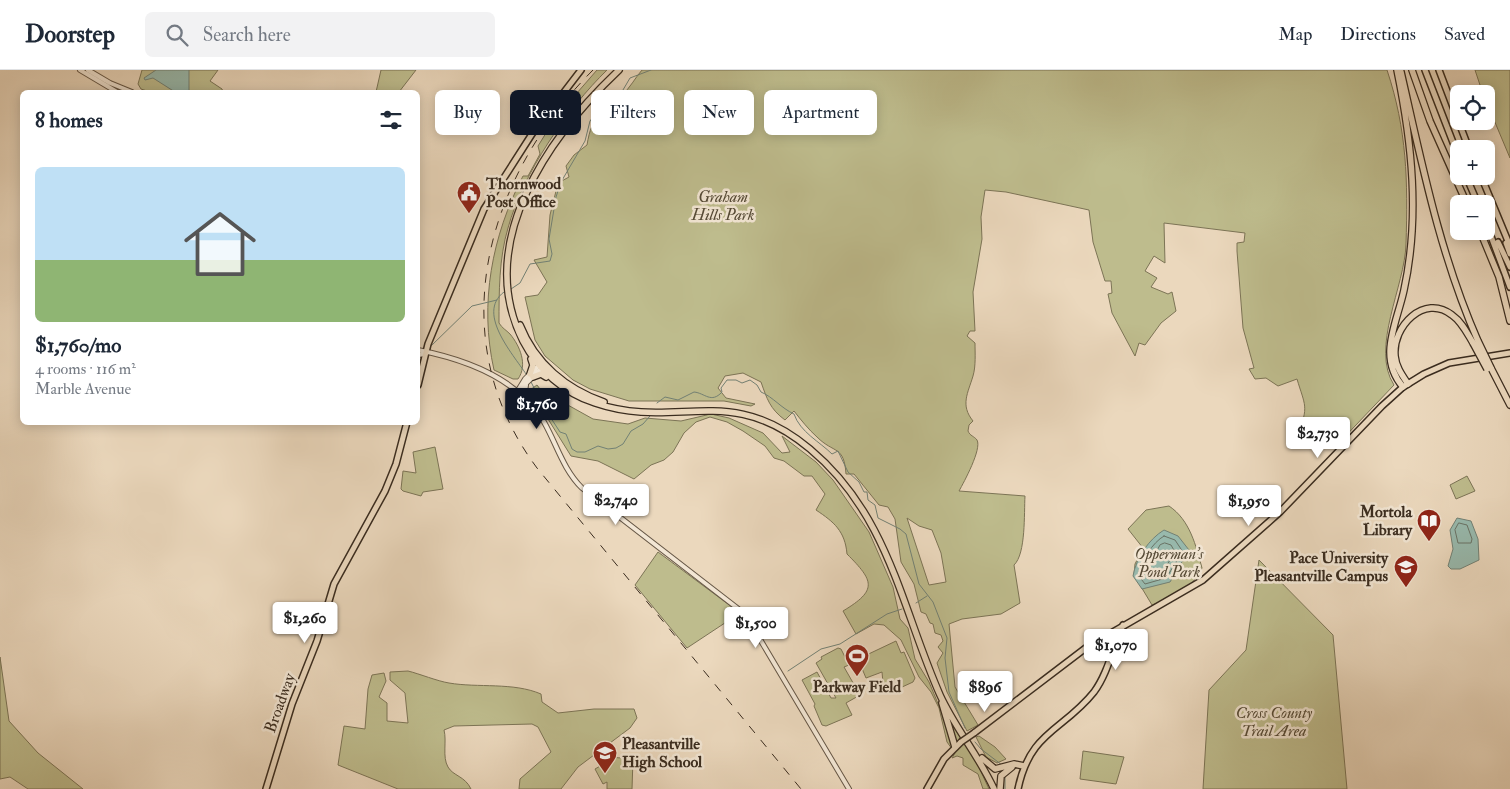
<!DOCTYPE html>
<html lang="en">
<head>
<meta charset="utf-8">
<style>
  :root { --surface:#fff; --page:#f2f2f3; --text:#1f2937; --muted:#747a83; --line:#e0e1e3; --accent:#111827 }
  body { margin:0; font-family:"IM FELL Double Pica",serif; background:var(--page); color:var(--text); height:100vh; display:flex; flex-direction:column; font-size:19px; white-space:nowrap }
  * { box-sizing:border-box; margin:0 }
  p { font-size:16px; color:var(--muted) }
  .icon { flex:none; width:28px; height:28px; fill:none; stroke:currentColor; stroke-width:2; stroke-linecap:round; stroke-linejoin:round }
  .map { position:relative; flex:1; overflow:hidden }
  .side { position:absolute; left:20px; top:20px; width:400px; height:335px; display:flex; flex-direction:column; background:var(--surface); border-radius:8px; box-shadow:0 2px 12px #0003 }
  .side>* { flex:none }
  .hud { position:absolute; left:435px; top:20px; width:475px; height:45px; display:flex; gap:10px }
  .buttons { position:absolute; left:1450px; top:15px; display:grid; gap:10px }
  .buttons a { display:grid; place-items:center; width:45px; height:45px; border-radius:8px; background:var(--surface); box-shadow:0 2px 12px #0003; font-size:25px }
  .price { position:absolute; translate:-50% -42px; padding:0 11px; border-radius:5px; background:#fff; color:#222; font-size:16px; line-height:32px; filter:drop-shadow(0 1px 2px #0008) }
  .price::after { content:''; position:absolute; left:50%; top:30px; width:15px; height:11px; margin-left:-8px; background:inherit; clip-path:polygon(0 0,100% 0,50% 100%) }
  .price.on { background:var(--accent); color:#fff }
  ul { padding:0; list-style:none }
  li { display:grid; align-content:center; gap:10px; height:265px; padding:0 15px }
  li span { display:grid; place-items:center; height:155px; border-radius:8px; color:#555 }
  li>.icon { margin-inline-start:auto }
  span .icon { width:90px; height:90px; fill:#fffc; stroke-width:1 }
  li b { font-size:21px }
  h2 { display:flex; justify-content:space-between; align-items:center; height:60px; padding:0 15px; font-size:21px }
  .pill { padding:0 18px; border-radius:8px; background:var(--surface); box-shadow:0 2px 12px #0003; font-size:18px; line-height:45px }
  .pill.on { background:var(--accent); color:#fff }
  header { display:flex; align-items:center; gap:30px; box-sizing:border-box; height:70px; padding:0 25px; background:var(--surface); border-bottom:1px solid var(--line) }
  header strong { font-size:24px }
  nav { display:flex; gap:28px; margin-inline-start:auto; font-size:18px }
  .search { width:350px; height:45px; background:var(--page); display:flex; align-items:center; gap:12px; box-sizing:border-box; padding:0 18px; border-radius:8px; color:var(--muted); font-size:19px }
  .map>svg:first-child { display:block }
  .green { fill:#bebc8d; stroke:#7c7456; fill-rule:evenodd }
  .water { fill:#98baae; stroke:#728175 }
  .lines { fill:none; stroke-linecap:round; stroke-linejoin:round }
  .shore { stroke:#697366; stroke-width:1 }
  .stream { stroke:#728175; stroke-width:1 }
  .minor-casing { stroke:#665746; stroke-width:6 }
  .major-casing { stroke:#3a2c1f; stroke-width:8 }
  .highway-casing { stroke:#3a2c1f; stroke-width:8 }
  .minor { stroke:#f2e6d4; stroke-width:4 }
  .major { stroke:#ebd8bd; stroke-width:5 }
  .highway { stroke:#ebd8bd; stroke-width:5.5 }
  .rail { stroke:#3a2c1f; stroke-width:1; stroke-dasharray:9 9; stroke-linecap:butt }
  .major-bridge-casing { stroke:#3a2c1f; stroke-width:8; stroke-linecap:butt }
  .highway-bridge-casing { stroke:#3a2c1f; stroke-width:8; stroke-linecap:butt }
  .major-bridge { stroke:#ebd8bd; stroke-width:5 }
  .highway-bridge { stroke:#ebd8bd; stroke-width:5.5 }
  .labels { text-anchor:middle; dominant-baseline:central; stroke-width:5; stroke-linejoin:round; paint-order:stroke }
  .poi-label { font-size:16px; font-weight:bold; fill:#3a2c1f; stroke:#f2e6d4; text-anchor:start }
  .park-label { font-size:16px; font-style:italic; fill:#544935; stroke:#f2e6d4 }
  .street-label { font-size:16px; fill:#3a2c1f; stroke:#f2e6d4 }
</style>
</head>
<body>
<header>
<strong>Doorstep</strong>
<div class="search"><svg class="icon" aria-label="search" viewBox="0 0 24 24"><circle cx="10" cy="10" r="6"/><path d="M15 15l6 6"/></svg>Search here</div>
<nav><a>Map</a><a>Directions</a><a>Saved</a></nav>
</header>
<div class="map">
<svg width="1510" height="719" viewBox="0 0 1510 719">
  <rect width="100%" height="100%" fill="#ebd8bd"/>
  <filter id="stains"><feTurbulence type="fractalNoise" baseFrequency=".004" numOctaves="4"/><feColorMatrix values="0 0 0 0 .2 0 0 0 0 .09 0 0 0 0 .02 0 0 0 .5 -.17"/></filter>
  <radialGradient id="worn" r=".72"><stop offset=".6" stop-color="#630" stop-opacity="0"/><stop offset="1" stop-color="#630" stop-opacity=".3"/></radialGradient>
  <!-- green -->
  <path class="green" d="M142,0H218L210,11L222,19L223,22H150L141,19L138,14Z
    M381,0H416L399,22H376Z
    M597,0H607C567,39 523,103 508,158C499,188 499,222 499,253C502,258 506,260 510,264C520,276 528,295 518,309H513L494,300C479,233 492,166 523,106H528L540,84L538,76L556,47Z
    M642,0H1387C1407,60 1408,111 1406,174C1405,216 1370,278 1394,315L1336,376L1298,364C1309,336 1305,336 1297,309L1278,316L1266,308L1255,309L1249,299L1254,298L1243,258L1237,181V173L1244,172L1245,163L1164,153L1165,193L1154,186L1145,201L1157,208L1151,217L1168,224L1172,222L1176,241L1161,253L1145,275L1139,273L1135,286L1112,243L1108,224L1112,223L1111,211H1105L1093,172L1089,140L1006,122L985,120L981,147L982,169L973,222L975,261H970L967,266L975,273C975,283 976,296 973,306C968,323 960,335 973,351L969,355L968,361C970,366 974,366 977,370C982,379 964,412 959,421L1025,426C1024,443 1026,484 1014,495L1020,533L1001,544L962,549L949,554L955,617L978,655L967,661L947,622L937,593L943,583L938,577L943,571L941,565L935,563L933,554L930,553L926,544L921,542L914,514L901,492L895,449L888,437L879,435L854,404H846C844,375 834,384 817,367C809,360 801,350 794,341L785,350C770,339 767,329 761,312L743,303L725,306L718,318L726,328L755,334L751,336L724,331H629L590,319L573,310L545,286L535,270L525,227L538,225L547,212L534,190L547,187L550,145L558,113L569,107L566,96L574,85L587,75C592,44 601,45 622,25C630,18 635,8 642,0ZM907,448L919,456L932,460L941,483L946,512L929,515Z
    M1475,0H1510V88L1486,31V24H1483Z
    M537,315L543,323H552L566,334L593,349L628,354L645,348L681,351L711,344L729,348L763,363L782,383L790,382L782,366L816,392L833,410L869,462L893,517L900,549L908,558L915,589L929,612L944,648L950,652L976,691L989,719H983L978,704L963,695V688L957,686L952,688L955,683L947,672L939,638L931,622L919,607L901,570L884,555L874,554L856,564L843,541C878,520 874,511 847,484C845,461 834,452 816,440L825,424L812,406H804L784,391L774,388L765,376L743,361L727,352L710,347L696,352L684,363L673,382L664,390L651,395L634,409L598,391L571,386L530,320Z
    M435,377L443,419L423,422L421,426L403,421L401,419L403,401L416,403L413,382Z
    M1467,406L1475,421L1456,429L1450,415Z
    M1169,436C1190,450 1196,476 1202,498C1192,519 1173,527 1152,535L1134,505L1135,494L1143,478L1128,459L1146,440Z
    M658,482L740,543L687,578L635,515Z
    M1259,490L1333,565L1347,719H1203L1209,620L1246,580Z
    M896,571L901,583L904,582L915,608L913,612L889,623L883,613L882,602L866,608L858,589Z
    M838,578L841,579L849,595L844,597L860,625L846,633L852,645L826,656L822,655L814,636L815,634L802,610L817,602L831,628H836L816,593L822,589L821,587Z
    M0,587L9,651L38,683L83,719H28L10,707L0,709Z
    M408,601C420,604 437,611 449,613C478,618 513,612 541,624L542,632L558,643L594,639H634L637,648L630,658L578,697L561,719H519L520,709L551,682L538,657L532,654L454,656L444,660C447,671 442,687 448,697C453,706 465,706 471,719H398L338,695L344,656L365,659L368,619L372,605L384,603L386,611L379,627L387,633V651L408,653L405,623L390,610V602Z
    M979,666L995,677L1006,689L997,693L986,687L976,667Z
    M1083,681L1124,687L1116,714L1080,709Z
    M609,687L633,689L632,719H607V712L603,714L595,699L609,691Z"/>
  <!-- water -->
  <path class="water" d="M156,0H189V22H175L153,8L145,10L144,8Z
    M1457,448L1471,451L1478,469L1479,490L1460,499H1451L1448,496L1453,479L1450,460Z
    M1164,460L1178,466L1189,480L1170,512L1142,519L1133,506C1136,488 1149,469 1164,460Z"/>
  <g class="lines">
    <!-- shore -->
    <path class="shore" d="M1459,453L1467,455L1472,469L1471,473H1458L1455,460Z
      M1164,466L1175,470L1183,482L1166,508L1145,514L1138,505C1140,492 1153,472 1164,466Z
      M1165,473L1171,475L1175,482L1162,503L1148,507L1145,502L1160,475Z"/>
    <!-- stream -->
    <path class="stream" d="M511,219L520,213L530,194L550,191L552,184L549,169L556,127L561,112L585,71L590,51L600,38L620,25L630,8L651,0
      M507,220C473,240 513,284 526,304
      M431,276L472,236L497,230
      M531,312L545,339L560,362L566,364L572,379L577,382H585L598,376L608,379L616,378L623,374L631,361L643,354L650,346
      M657,333L665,327L678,330L694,322C705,323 711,334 722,322L721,318L727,310H736L742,313L750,310L757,315L761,322C773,327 781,338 794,344C800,362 820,372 832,384L838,381L848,402L859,412L864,422H867L868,430L875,435L878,448L900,459L906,464L919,514L933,532L947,568L945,588L949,622L965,658
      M916,533L927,526
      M788,601L821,579L840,574L887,544L902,539
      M975,672L981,679L1002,695
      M1005,719V705"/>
    <defs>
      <path id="minor" d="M80,0L117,22
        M88,0L110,13L132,22
        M418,280C464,289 518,308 544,352C557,375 563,399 582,418L745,544L849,719
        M418,285L425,284
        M526,315L525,322L529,332
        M517,322L525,309L539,295
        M517,322L543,297"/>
      <path id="major" d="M1425,0L1459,88
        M1439,0L1469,79
        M1466,106L1478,134
        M1481,106L1510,176
        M1486,153L1510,217
        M1498,172L1510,197
        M1506,173L1510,184
        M418,315L428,274L484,139L532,64L581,0
        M974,663L1087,577L1203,510L1280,442L1382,336L1403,317L1424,304L1449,293L1510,283
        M266,719L292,634L317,571L334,514L385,421L396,394L407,352
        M927,719L944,689L961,672
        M1018,719C1030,661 1063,661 1094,622C1108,603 1113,577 1123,555"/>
      <path id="highway" d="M619,0C550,65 473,172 523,271C538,300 564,323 595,333C677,361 729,311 810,379C889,445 901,537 940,625C955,658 979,686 994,719
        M1397,0C1412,73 1420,147 1404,220C1397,253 1377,287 1403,317
        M1412,0L1430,51L1467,134
        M1401,2C1422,94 1440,185 1478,271
        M1480,161L1499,207L1510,251
        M520,255C535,293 566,319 604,332
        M1491,298L1510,335
        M530,304L533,295L531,289
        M533,307L541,304L546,307
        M1408,314C1402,305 1396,297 1395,286C1392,257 1424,223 1452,245C1462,252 1467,263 1473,273
        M942,633L955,677
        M982,688L995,699L1014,694L1024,696
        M1000,719L1001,706L1012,697"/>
    </defs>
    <!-- minor casing -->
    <use href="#minor" class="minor-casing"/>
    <!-- major casing -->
    <use href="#major" class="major-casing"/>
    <!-- highway casing -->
    <use href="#highway" class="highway-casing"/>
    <!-- minor -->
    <use href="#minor" class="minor"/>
    <!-- major -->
    <use href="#major" class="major"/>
    <!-- highway -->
    <use href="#highway" class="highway"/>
    <!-- rail -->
    <path class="rail" d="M593,0C486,107 440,268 537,398L801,719"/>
    <defs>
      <path id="major-bridge" d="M961,672L974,663"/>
      <path id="highway-bridge" d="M1478,271L1491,298
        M1473,273L1487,299"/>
    </defs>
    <!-- major-bridge casing -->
    <use href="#major-bridge" class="major-bridge-casing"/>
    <!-- highway-bridge casing -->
    <use href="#highway-bridge" class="highway-bridge-casing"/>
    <!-- major-bridge -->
    <use href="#major-bridge" class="major-bridge"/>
    <!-- highway-bridge -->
    <use href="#highway-bridge" class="highway-bridge"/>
  </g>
  <!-- icons -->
  <defs>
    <symbol id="civic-pin" viewBox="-11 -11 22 30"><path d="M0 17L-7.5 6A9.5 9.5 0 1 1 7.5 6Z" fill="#8f2418" stroke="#f2e6d4"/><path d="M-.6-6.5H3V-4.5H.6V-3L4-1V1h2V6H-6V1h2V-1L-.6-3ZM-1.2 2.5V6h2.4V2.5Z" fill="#fff"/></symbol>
    <symbol id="library-pin" viewBox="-11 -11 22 30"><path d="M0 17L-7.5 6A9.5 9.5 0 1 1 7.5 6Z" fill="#8f2418" stroke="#f2e6d4"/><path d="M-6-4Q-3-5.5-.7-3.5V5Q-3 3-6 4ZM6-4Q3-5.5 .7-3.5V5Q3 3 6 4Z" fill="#fff"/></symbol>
    <symbol id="university-pin" viewBox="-11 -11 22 30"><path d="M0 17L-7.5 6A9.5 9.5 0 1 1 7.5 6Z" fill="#8f2418" stroke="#f2e6d4"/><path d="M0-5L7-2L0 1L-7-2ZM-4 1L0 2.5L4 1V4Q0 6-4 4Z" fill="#fff"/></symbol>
    <symbol id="stadium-pin" viewBox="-11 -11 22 30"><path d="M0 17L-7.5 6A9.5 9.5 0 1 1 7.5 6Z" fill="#8f2418" stroke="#f2e6d4"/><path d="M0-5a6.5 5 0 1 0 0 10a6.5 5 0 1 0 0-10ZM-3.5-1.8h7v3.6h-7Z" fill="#fff"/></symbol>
    <symbol id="school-pin" viewBox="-11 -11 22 30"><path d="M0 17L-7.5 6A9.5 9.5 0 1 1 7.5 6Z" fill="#8f2418" stroke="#f2e6d4"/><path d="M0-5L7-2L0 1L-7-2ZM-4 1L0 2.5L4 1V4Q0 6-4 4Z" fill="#fff"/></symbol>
  </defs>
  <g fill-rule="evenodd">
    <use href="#civic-pin" x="455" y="109" width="28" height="38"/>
    <use href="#library-pin" x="1415" y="437" width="28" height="38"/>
    <use href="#university-pin" x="1392" y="483" width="28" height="38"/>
    <use href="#stadium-pin" x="843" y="572" width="28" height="38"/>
    <use href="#school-pin" x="591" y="669" width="28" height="38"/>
  </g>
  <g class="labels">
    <!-- poi labels -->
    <g class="poi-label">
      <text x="486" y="114">Thornwood<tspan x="486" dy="18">Post Office</tspan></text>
      <text x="1412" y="442" text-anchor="end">Mortola<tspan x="1412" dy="18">Library</tspan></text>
      <text x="1388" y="488" text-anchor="end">Pace University<tspan x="1388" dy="18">Pleasantville Campus</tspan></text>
      <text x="857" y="617" text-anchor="middle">Parkway Field</text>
      <text x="622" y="674">Pleasantville<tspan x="622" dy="18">High School</tspan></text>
    </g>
    <!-- park labels -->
    <g class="park-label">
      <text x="723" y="127">Graham<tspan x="723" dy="18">Hills Park</tspan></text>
      <text x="1169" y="484">Opperman's<tspan x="1169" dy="18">Pond Park</tspan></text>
      <text x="1274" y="643">Cross County<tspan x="1274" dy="18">Trail Area</tspan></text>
    </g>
    <!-- street labels -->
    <g class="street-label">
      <text transform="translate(280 633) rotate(-70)">Broadway</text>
    </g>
  </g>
  <rect width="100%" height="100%" filter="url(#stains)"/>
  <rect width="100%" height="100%" fill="url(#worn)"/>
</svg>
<div class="buttons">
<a><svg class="icon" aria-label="locate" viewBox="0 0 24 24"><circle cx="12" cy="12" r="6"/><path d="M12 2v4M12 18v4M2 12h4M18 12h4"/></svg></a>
<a>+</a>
<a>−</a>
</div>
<b class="price on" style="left:537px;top:360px">$1,760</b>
<b class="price" style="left:1318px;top:389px">$2,730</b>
<b class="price" style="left:616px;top:456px">$2,740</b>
<b class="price" style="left:1249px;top:457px">$1,950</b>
<b class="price" style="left:305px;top:574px">$1,260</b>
<b class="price" style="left:756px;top:579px">$1,500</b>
<b class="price" style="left:1116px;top:601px">$1,070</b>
<b class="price" style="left:985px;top:643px">$896</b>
<div class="hud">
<a class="pill">Buy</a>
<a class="pill on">Rent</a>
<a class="pill">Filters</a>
<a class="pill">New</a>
<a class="pill">Apartment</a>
</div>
<section class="side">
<h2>8 homes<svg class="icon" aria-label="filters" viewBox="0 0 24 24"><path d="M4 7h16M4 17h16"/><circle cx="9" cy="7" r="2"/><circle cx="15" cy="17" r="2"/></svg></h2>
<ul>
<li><span style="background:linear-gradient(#bfe0f5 60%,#8fb573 0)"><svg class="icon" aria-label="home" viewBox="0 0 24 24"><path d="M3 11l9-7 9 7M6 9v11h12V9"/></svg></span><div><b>$1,760/mo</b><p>4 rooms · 116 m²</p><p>Marble Avenue</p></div></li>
</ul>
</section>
</div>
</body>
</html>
